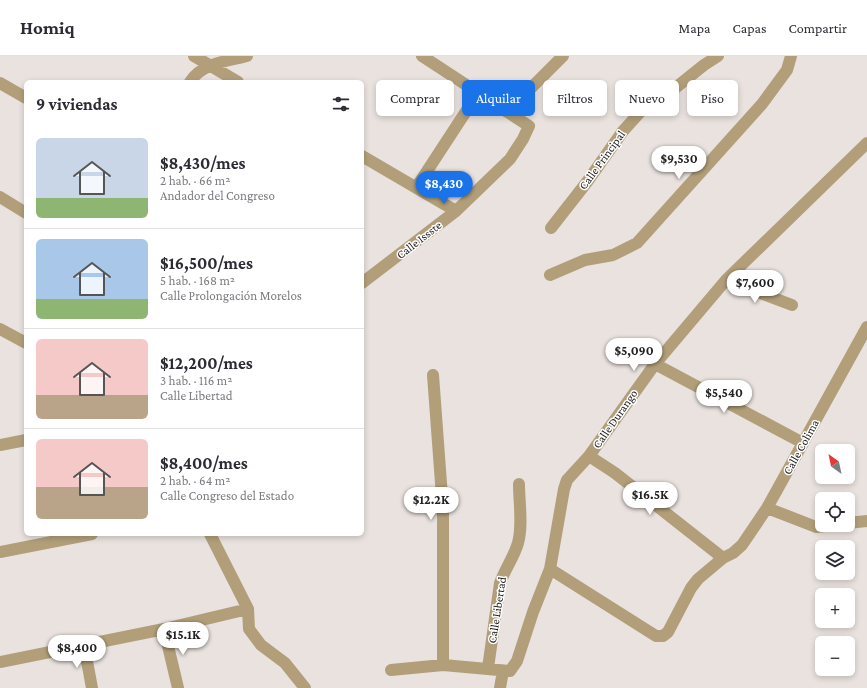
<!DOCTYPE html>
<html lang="es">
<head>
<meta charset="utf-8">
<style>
  :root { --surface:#fff; --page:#f2f2f3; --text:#2b2b33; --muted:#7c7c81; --line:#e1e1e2; --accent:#1a73e8 }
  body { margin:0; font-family:"Crimson Pro",serif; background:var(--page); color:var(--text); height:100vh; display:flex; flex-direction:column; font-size:15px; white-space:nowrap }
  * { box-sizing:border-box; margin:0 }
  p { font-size:13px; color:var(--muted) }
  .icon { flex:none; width:22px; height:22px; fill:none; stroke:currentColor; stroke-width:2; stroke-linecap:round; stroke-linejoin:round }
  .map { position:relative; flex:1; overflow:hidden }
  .side { position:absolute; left:24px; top:24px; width:340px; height:456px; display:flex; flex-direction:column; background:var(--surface); border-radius:6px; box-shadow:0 2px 6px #0003 }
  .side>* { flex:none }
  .hud { position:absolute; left:376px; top:24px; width:380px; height:36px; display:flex; gap:8px }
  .needle { width:26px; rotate:327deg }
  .buttons { position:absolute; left:815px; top:388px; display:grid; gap:8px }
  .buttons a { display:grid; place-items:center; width:40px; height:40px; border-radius:6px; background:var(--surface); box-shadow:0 2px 6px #0003; font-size:20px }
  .price { position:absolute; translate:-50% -34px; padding:0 9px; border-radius:14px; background:#fff; color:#222; font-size:13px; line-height:26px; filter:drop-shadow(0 1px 2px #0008) }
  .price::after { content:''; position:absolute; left:50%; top:24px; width:12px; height:9px; margin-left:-6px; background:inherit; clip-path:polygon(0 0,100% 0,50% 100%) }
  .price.on { background:var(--accent); color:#fff }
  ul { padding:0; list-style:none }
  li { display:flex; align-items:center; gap:12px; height:100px; padding:0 12px }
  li+li { border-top:1px solid var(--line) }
  li span { display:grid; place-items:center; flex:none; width:112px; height:80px; border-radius:6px; color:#555 }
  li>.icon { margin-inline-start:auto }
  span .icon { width:48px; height:48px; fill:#fffc; stroke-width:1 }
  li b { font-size:17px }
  h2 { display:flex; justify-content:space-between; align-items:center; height:48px; padding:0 12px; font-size:17px }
  .tag { padding:0 14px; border-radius:6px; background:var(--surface); box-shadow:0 2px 6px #0003; font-size:14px; line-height:36px }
  .tag.on { background:var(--accent); color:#fff }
  header { display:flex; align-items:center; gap:24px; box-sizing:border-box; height:56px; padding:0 20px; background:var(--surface); border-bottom:1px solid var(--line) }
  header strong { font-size:19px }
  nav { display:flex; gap:22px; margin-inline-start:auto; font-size:14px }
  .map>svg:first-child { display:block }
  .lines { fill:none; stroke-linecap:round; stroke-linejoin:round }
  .street { stroke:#b29f7a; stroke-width:12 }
  .labels { text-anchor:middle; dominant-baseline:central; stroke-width:3; stroke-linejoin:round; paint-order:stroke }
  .street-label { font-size:12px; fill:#1f1c1a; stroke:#fff }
</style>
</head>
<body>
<header>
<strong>Homiq</strong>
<nav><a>Mapa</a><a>Capas</a><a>Compartir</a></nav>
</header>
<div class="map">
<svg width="867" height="632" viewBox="0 0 867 632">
  <rect width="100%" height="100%" fill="#e9e2de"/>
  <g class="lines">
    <!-- street -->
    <path class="street" d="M194,0L238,26
      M190,26C201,7 228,5 247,0
      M0,27L26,42
      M507,56L563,0
      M362,100L456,155
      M416,132L478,37
      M0,141L26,157
      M551,172L587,126L623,75L642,54L669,37L704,9L718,0
      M550,219L585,204L613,199L637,187L762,48L787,14L791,0
      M726,224L792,249
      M362,227L456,155L510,103L523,83L529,70L422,0
      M0,273L26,287
      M655,308L803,387
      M433,319L443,454V609
      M0,389L26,384
      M589,400L615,417L723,502
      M767,452L816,471L834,469
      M848,467L867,465
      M210,478L248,553L249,573L261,589L285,607L305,632
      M0,496L92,478
      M550,513L656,580H663L668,576L691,532L698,523L723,502L733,497L742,489L767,452L867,271
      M164,573L178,632
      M84,589L92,632
      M0,606L164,573L248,553
      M488,612L500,527C505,513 514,501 518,487C523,469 519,446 519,428
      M391,614L443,609L510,615L517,605L533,556L550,513L564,433L567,424L589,400L655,308L726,224L867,87
      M500,632L503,615"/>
  </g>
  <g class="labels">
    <!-- street labels -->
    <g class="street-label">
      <text transform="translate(602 104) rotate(-54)">Calle Principal</text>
      <text transform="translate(419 184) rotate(-38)">Calle Issste</text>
      <text transform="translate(615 363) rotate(-55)">Calle Durango</text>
      <text transform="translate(801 391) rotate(-61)">Calle Colima</text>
      <text transform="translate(497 554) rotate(-81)">Calle Libertad</text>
    </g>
  </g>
</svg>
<div class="buttons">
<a><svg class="needle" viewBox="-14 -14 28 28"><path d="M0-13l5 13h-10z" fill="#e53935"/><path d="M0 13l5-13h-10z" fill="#7c7c81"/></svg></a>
<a><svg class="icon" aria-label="locate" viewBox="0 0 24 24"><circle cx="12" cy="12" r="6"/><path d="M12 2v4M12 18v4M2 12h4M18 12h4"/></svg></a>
<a><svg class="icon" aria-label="layers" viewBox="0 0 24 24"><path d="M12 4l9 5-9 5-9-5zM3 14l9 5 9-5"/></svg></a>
<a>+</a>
<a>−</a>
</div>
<b class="price" style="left:679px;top:124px">$9,530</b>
<b class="price on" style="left:444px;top:149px">$8,430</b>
<b class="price" style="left:755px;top:248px">$7,600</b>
<b class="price" style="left:634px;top:316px">$5,090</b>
<b class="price" style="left:724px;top:358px">$5,540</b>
<b class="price" style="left:650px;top:460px">$16.5K</b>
<b class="price" style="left:431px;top:465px">$12.2K</b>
<b class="price" style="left:183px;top:600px">$15.1K</b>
<b class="price" style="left:77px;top:613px">$8,400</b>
<div class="hud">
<a class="tag">Comprar</a>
<a class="tag on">Alquilar</a>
<a class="tag">Filtros</a>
<a class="tag">Nuevo</a>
<a class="tag">Piso</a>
</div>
<section class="side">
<h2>9 viviendas<svg class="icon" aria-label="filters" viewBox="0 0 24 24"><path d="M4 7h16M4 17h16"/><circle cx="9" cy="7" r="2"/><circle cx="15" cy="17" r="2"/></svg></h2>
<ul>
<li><span style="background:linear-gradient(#c9d6e8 75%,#8fb573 0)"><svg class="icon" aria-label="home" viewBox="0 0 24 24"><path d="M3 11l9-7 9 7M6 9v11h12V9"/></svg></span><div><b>$8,430/mes</b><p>2 hab. · 66 m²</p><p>Andador del Congreso</p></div></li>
<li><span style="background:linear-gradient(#a9c7e8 75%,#8fb573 0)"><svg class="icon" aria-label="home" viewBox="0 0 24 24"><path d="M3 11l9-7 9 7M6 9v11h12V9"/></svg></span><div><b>$16,500/mes</b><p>5 hab. · 168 m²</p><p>Calle Prolongación Morelos</p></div></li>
<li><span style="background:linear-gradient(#f6c9c9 70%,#b9a48a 0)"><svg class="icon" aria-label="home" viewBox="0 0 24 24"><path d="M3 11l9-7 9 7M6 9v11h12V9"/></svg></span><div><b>$12,200/mes</b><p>3 hab. · 116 m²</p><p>Calle Libertad</p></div></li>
<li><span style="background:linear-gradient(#f6c9c9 60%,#b9a48a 0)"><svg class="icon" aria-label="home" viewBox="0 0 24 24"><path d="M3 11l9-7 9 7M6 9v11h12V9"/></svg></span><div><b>$8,400/mes</b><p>2 hab. · 64 m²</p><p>Calle Congreso del Estado</p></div></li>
</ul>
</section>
</div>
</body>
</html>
